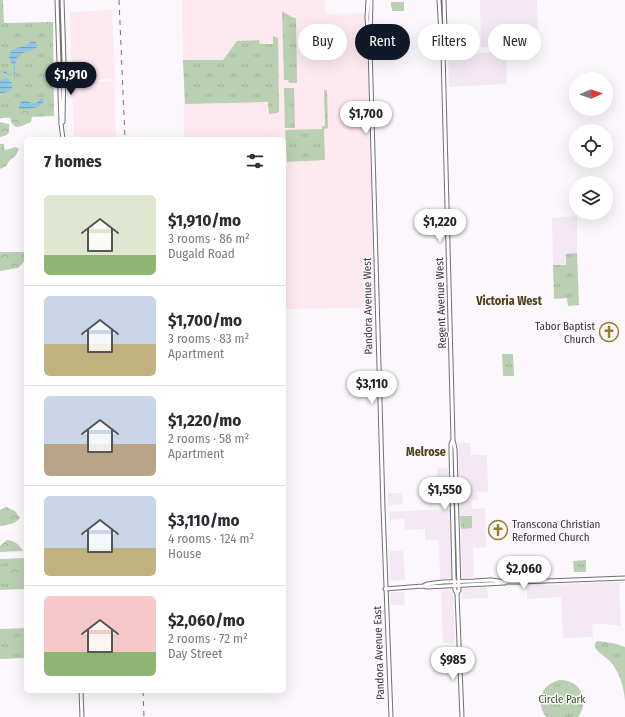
<!DOCTYPE html>
<html lang="en">
<head>
<meta charset="utf-8">
<style>
  :root { --surface:#fff; --page:#f7f7f7; --text:#2b2b33; --muted:#7c7c81; --line:#e1e1e2; --accent:#111827 }
  body { margin:0; font-family:"Fira Sans Condensed",sans-serif; background:var(--page); color:var(--text); height:100vh; display:flex; flex-direction:column; font-size:15px; white-space:nowrap }
  * { box-sizing:border-box; margin:0 }
  p { font-size:13px; color:var(--muted) }
  .icon { flex:none; width:22px; height:22px; fill:none; stroke:currentColor; stroke-width:2; stroke-linecap:round; stroke-linejoin:round }
  .map { position:relative; flex:1; overflow:hidden }
  .drawer { position:absolute; left:24px; top:137px; width:262px; height:556px; display:flex; flex-direction:column; background:var(--surface); border-radius:6px; box-shadow:0 4px 16px #0002 }
  .drawer>* { flex:none }
  .banner { position:absolute; left:298px; top:24px; width:267px; height:36px; display:flex; gap:8px }
  .needle { width:26px; rotate:88deg }
  .controls { position:absolute; left:569px; top:72px; display:grid; gap:8px }
  .controls a { display:grid; place-items:center; width:44px; height:44px; border-radius:50%; background:var(--surface); box-shadow:0 4px 16px #0002; font-size:20px }
  .price { position:absolute; translate:-50% -34px; padding:0 9px; border-radius:14px; background:#fff; color:#222; font-size:13px; line-height:26px; filter:drop-shadow(0 1px 2px #0008) }
  .price::after { content:''; position:absolute; left:50%; top:24px; width:12px; height:9px; margin-left:-6px; background:inherit; clip-path:polygon(0 0,100% 0,50% 100%) }
  .price.active { background:var(--accent); color:#fff }
  ul { padding:0; list-style:none }
  li { display:flex; align-items:center; gap:12px; height:100px; padding:0 20px }
  li+li { border-top:1px solid var(--line) }
  li span { display:grid; place-items:center; flex:none; width:112px; height:80px; border-radius:6px; color:#555 }
  li>.icon { margin-inline-start:auto }
  span .icon { width:48px; height:48px; fill:#fffc; stroke-width:1 }
  li b { font-size:17px }
  h2 { display:flex; justify-content:space-between; align-items:center; height:48px; padding:0 20px; font-size:17px }
  .tag { padding:0 14px; border-radius:18px; background:var(--surface); box-shadow:0 4px 16px #0002; font-size:14px; line-height:36px }
  .tag.active { background:var(--accent); color:#fff }
  .map>svg:first-child { display:block }
  .built { fill:#f3e8f4 }
  .industrial { fill:#fde9ef }
  .grass { fill:url(#grass-tufts) }
  .forest { fill:url(#forest-crowns) }
  .garden { fill:#bad0b2 }
  .water { fill:url(#water-rules) }
  .lines { fill:none; stroke-linecap:round; stroke-linejoin:round }
  .secondary-casing { stroke:#746f74; stroke-width:5 }
  .secondary { stroke:#fff; stroke-width:3 }
  .rail { stroke:#757276; stroke-width:1; stroke-dasharray:5 5; stroke-linecap:butt }
  .labels { text-anchor:middle; dominant-baseline:central; stroke-width:3; stroke-linejoin:round; paint-order:stroke }
  .street-label { font-size:11px; fill:#373537; stroke:#fcf7fd }
  .poi-label { font-size:11px; fill:#373537; stroke:#fcf7fd; text-anchor:end }
  .park-label { font-size:11px; fill:#315a1d; stroke:#fcf7fd }
  .neighbourhood-label { font-size:12px; font-weight:bold; fill:#4b4118; stroke:#fcf7fd }
</style>
</head>
<body>
<div class="map">
<svg width="625" height="717" viewBox="0 0 625 717">
  <defs>
    <pattern id="grass-tufts" width="24" height="20" patternUnits="userSpaceOnUse"><rect width="24" height="20" fill="#bad0b2"/><path d="M3 7l-1-3M5 7V3M7 7l1-3M15 17l-1-3M17 17v-4M19 17l1-3" fill="none" stroke="#a0b39a"/></pattern>
    <pattern id="forest-crowns" width="20" height="18" patternUnits="userSpaceOnUse"><rect width="20" height="18" fill="#bad0b2"/><path d="M2 6a3 3 0 1 1 6 0M12 15a3 3 0 1 1 6 0" fill="none" stroke="#a0b39a"/></pattern>
    <pattern id="water-rules" width="6" height="5" patternUnits="userSpaceOnUse"><rect width="6" height="5" fill="#8fc5e5"/><path d="M0 2.5h6" fill="none" stroke="#76a1ba"/></pattern>
  </defs>
  <rect width="100%" height="100%" fill="#fcf7fd"/>
  <!-- built -->
  <path class="built" d="M480,0H537L538,44L481,47Z
    M473,50V52L479,54L480,53L506,52L507,84L449,87L448,51Z
    M577,216V253L566,254V265H553L552,218Z
    M458,443H470L471,455H487L488,492H477L478,500L472,501V509L485,508L486,547L474,548V543H473L474,577H462Z
    M437,468H448L450,501L437,502Z
    M436,491V502L424,503V492Z
    M388,493H402L403,504L388,505Z
    M450,509L451,578L440,579L439,540H425V529L405,530L404,519L389,520L388,512Z
    M389,551H403L405,580L390,581Z
    M619,582L621,626L606,624H592L593,637L563,638L561,597L527,599V586Z
    M487,587L488,598L462,599L461,589Z
    M441,590H450L453,592L455,643H443Z
    M390,592H404L405,605H391Z"/>
  <!-- industrial -->
  <path class="industrial" d="M182,0H325L326,14L366,13L375,308L284,309V139H184V88Z
    M112,10L115,79L72,81L70,12Z
    M114,81L116,139H74L72,83Z"/>
  <!-- grass -->
  <path class="grass" d="M0,0H3L4,23L53,22L54,116L2,118L0,119Z
    M391,2H404V11H392Z
    M282,11L292,17L296,18L297,83H289L288,80H284Z
    M273,36L278,38L279,112L277,113L269,114L268,102L185,104L183,60H223L237,41L259,40L260,44H273Z
    M284,88H294L295,128H285Z
    M324,89L327,91L328,128L324,129L325,160L287,162L285,130L322,129V126H325Z
    M577,253L579,305L568,306L567,298L554,299L553,265H566V254Z
    M502,354H513L514,376H503Z
    M460,516H472V528L461,529Z
    M26,558V589L0,590V559Z
    M586,560V572H574L573,561Z
    M26,628V658L0,659V629Z
    M597,641L613,643L625,647V701C624,686 619,671 609,660C605,657 596,651 595,647C594,644 595,643 597,641Z
    M560,680C581,680 590,701 578,717H546C535,702 541,684 560,680Z"/>
  <!-- forest -->
  <path class="forest" d="M47,22L52,23V24L53,35C44,39 43,30 41,24H46Z
    M17,111H33L31,122L22,126L16,127C10,123 9,118 12,112Z
    M0,122L9,124V132L7,135L0,137Z
    M0,144H4V148L6,150L16,147L19,149L16,155L10,160L6,166L0,169Z
    M0,252H26V260L18,268L0,271Z
    M6,507L15,511L20,518C15,524 7,525 0,526V510Z
    M7,540C16,541 18,544 23,551L0,552V546Z
    M26,564V574C17,578 3,581 0,568L2,566H7L12,568Z"/>
  <!-- garden -->
  <path class="garden" d="M21,629H26V655L22,656Z"/>
  <!-- water -->
  <path class="water" d="M32,41H35C37,43 38,46 36,48L18,55L15,64V73L22,76L12,74L8,76L7,74L0,71H4L9,74L14,73V65C8,61 7,53 14,49C17,48 21,47 24,46C27,44 30,43 32,41Z
    M7,78L12,83V88C9,92 5,93 0,93V80Z
    M41,98H43L44,99L42,104C37,108 25,111 19,108V105L22,101L26,100C32,105 37,105 41,98Z"/>
  <g class="lines">
    <defs>
      <path id="secondary" d="M57,0L61,124L63,139
        M62,0L64,62L63,122
        M368,0L367,18L369,42
        M371,0L370,47L383,508L391,717
        M439,0L441,34L443,52L453,439L455,449L459,590L457,594L462,717
        M444,42L445,33L444,0
        M453,439L451,444V450L454,577L455,590L457,594
        M423,586L427,587L505,583
        M385,589L423,586L427,584L443,582L474,581L491,580L507,582H520L625,578
        M81,691L82,717"/>
    </defs>
    <!-- secondary casing -->
    <use href="#secondary" class="secondary-casing"/>
    <!-- secondary -->
    <use href="#secondary" class="secondary"/>
    <!-- rail -->
    <path class="rail" d="M119,0L125,139
      M143,691L144,717"/>
  </g>
  <!-- icons -->
  <defs>
    <symbol id="church-ring" viewBox="-11 -11 22 22"><circle r="9.5" fill="#fcf7fd" stroke="#947f26" stroke-width="1.5"/><path d="M-1.2-6h2.4v3.5h3.3v2.4h-3.3V6h-2.4V-.1h-3.3v-2.4h3.3Z" fill="#947f26"/></symbol>
  </defs>
  <g fill-rule="evenodd">
    <use href="#church-ring" x="598" y="321" width="22" height="22"/>
    <use href="#church-ring" x="487" y="519" width="22" height="22"/>
  </g>
  <g class="labels">
    <!-- street labels -->
    <g class="street-label">
      <text transform="translate(441 303) rotate(-92)">Regent Avenue West</text>
      <text transform="translate(368 306) rotate(-91)">Pandora Avenue West</text>
      <text transform="translate(379 653) rotate(-92)">Pandora Avenue East</text>
    </g>
    <!-- poi labels -->
    <g class="poi-label">
      <text x="595" y="326">Tabor Baptist<tspan x="595" dy="13">Church</tspan></text>
      <text x="512" y="524" text-anchor="start">Transcona Christian<tspan x="512" dy="13">Reformed Church</tspan></text>
    </g>
    <!-- park labels -->
    <g class="park-label">
      <text x="562" y="699">Circle Park</text>
    </g>
    <!-- neighbourhood labels -->
    <g class="neighbourhood-label">
      <text x="509" y="301">Victoria West</text>
      <text x="426" y="452">Melrose</text>
    </g>
  </g>
</svg>
<div class="controls">
<a><svg class="needle" viewBox="-14 -14 28 28"><path d="M0-13l5 13h-10z" fill="#e53935"/><path d="M0 13l5-13h-10z" fill="#7c7c81"/></svg></a>
<a><svg class="icon" aria-label="locate" viewBox="0 0 24 24"><circle cx="12" cy="12" r="6"/><path d="M12 2v4M12 18v4M2 12h4M18 12h4"/></svg></a>
<a><svg class="icon" aria-label="layers" viewBox="0 0 24 24"><path d="M12 4l9 5-9 5-9-5zM3 14l9 5 9-5"/></svg></a>
</div>
<b class="price active" style="left:71px;top:96px">$1,910</b>
<b class="price" style="left:366px;top:135px">$1,700</b>
<b class="price" style="left:440px;top:243px">$1,220</b>
<b class="price" style="left:372px;top:405px">$3,110</b>
<b class="price" style="left:445px;top:511px">$1,550</b>
<b class="price" style="left:524px;top:590px">$2,060</b>
<b class="price" style="left:453px;top:681px">$985</b>
<div class="banner">
<a class="tag">Buy</a>
<a class="tag active">Rent</a>
<a class="tag">Filters</a>
<a class="tag">New</a>
</div>
<section class="drawer">
<h2>7 homes<svg class="icon" aria-label="filters" viewBox="0 0 24 24"><path d="M4 7h16M4 17h16"/><circle cx="9" cy="7" r="2"/><circle cx="15" cy="17" r="2"/></svg></h2>
<ul>
<li><span style="background:linear-gradient(#dfe7d0 75%,#8fb573 0)"><svg class="icon" aria-label="home" viewBox="0 0 24 24"><path d="M3 11l9-7 9 7M6 9v11h12V9"/></svg></span><div><b>$1,910/mo</b><p>3 rooms · 86 m²</p><p>Dugald Road</p></div></li>
<li><span style="background:linear-gradient(#c9d6e8 60%,#c2b280 0)"><svg class="icon" aria-label="home" viewBox="0 0 24 24"><path d="M3 11l9-7 9 7M6 9v11h12V9"/></svg></span><div><b>$1,700/mo</b><p>3 rooms · 83 m²</p><p>Apartment</p></div></li>
<li><span style="background:linear-gradient(#c9d6e8 60%,#b9a48a 0)"><svg class="icon" aria-label="home" viewBox="0 0 24 24"><path d="M3 11l9-7 9 7M6 9v11h12V9"/></svg></span><div><b>$1,220/mo</b><p>2 rooms · 58 m²</p><p>Apartment</p></div></li>
<li><span style="background:linear-gradient(#c9d6e8 65%,#c2b280 0)"><svg class="icon" aria-label="home" viewBox="0 0 24 24"><path d="M3 11l9-7 9 7M6 9v11h12V9"/></svg></span><div><b>$3,110/mo</b><p>4 rooms · 124 m²</p><p>House</p></div></li>
<li><span style="background:linear-gradient(#f6c9c9 70%,#8fb573 0)"><svg class="icon" aria-label="home" viewBox="0 0 24 24"><path d="M3 11l9-7 9 7M6 9v11h12V9"/></svg></span><div><b>$2,060/mo</b><p>2 rooms · 72 m²</p><p>Day Street</p></div></li>
</ul>
</section>
</div>
</body>
</html>
